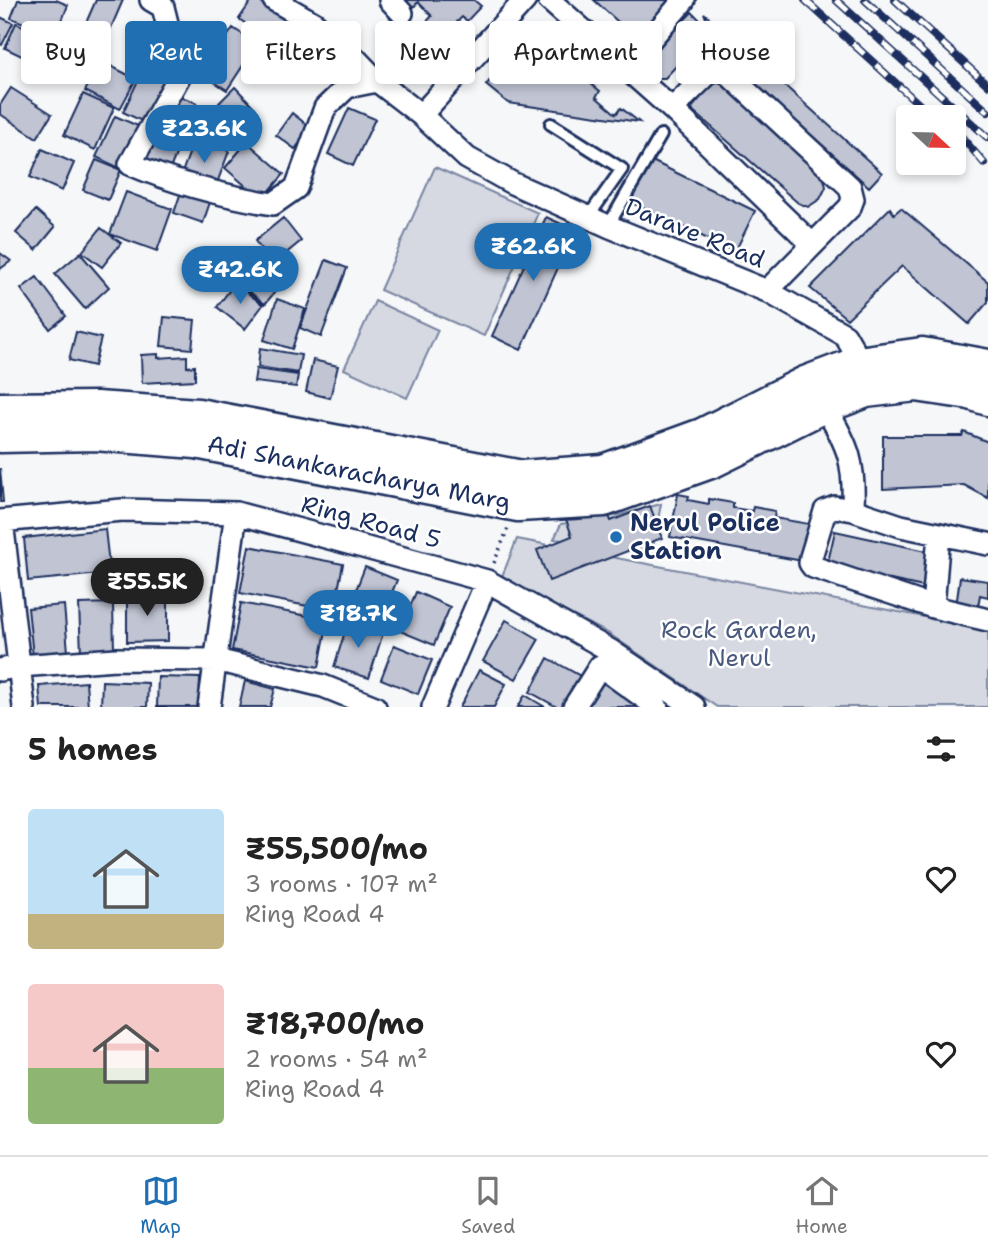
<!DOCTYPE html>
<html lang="en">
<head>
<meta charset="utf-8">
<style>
  :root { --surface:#fff; --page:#f6f6f6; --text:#222; --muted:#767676; --line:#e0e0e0; --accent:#1f6fb2 }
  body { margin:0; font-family:"Shantell Sans",sans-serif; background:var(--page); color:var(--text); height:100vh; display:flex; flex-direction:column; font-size:26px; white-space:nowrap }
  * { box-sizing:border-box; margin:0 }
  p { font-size:23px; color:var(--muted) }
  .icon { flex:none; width:38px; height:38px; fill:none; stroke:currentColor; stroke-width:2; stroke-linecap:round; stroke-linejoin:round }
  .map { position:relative; height:707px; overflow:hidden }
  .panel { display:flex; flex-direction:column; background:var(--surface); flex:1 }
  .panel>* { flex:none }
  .hud { position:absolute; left:21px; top:21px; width:947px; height:63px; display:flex; gap:14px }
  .needle { width:46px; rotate:112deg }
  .fabs { position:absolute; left:896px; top:105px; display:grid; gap:14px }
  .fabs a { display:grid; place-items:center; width:70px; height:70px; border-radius:7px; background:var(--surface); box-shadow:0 4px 10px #0003; font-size:35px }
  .price { position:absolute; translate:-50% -60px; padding:0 16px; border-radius:24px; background:var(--accent); color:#fff; font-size:23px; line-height:46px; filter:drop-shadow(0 2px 4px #0008) }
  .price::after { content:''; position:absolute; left:50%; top:42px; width:21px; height:16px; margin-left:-10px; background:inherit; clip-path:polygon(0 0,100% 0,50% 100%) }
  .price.current { background:#222; color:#fff }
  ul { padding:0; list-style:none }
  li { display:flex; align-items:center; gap:21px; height:175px; padding:0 28px }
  li span { display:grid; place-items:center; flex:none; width:196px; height:140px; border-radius:7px; color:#555 }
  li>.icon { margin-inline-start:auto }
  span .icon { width:84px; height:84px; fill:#fffc; stroke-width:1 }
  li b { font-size:30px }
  h2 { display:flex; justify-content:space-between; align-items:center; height:84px; padding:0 28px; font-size:30px }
  .tag { padding:0 24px; border-radius:7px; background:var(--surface); box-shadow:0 4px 10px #0003; font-size:24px; line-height:63px }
  .tag.current { background:var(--accent); color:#fff }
  .dock { display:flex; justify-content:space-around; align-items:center; height:98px; border-top:2px solid var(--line); background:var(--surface); font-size:19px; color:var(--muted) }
  .dock a { display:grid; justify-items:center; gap:4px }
  .dock .current { color:var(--accent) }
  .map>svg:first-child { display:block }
  .green { fill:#d6d9e2; stroke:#7884a0; stroke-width:2 }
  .building { fill:#c0c4d3; stroke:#1b2f5e; stroke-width:2 }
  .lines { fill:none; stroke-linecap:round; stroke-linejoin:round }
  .lane-casing { stroke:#1b2f5e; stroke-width:16 }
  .street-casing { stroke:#1b2f5e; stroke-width:26 }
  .secondary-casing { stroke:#1b2f5e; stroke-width:37 }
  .path { stroke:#1b2f5e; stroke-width:3.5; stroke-dasharray:2 5; stroke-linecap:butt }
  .lane { stroke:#fff; stroke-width:10 }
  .street { stroke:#fff; stroke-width:21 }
  .secondary { stroke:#fff; stroke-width:32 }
  .rail-casing { stroke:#1b2f5e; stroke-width:8 }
  .rail { stroke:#fff; stroke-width:5; stroke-dasharray:16; stroke-linecap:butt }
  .poi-dot { fill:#1f6fb2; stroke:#fff; stroke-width:2.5 }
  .labels { text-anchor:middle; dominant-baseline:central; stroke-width:5; stroke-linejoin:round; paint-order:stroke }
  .street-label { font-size:24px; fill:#1b2f5e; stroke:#fff }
  .poi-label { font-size:24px; font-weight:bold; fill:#1b2f5e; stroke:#fff; text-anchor:start }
  .park-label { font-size:24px; fill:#4a5a7f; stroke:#fff }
</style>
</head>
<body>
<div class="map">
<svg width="988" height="707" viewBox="0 0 988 707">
  <rect width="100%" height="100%" fill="#f6f7f9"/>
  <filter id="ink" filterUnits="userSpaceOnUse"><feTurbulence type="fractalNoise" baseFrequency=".0143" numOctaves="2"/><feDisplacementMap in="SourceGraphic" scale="14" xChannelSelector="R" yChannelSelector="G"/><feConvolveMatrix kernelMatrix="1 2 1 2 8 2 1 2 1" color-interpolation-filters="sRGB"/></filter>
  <g filter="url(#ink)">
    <!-- green -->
    <path class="green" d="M435,167L538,213L484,336L380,290Z
      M375,301L438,330L407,398L344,369Z
      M661,504L652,552L554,539L561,524L620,515Z
      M517,539L988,629V707H717L608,633L501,579Z"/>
    <!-- building -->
    <path class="building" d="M18,0H56L68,5L56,36L11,18Z
      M96,0H123L108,35L85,25Z
      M252,0H257L285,18L270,40L239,19Z
      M404,0H474L481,6L467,21L462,17L445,34L450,39L436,54L430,49L415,65L421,70L412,80L379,48L391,36L397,42L410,27L416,33L432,16L418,2L413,8Z
      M594,0H669L672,3L639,41Z
      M692,12L710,30L665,78H648L637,70Z
      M704,13L882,173L869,187L719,52Z
      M0,17L13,23L2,45L0,44Z
      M16,23L42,34L30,60L5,48Z
      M233,28L257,44L227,90L202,74Z
      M527,34L541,45L539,49L562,67L565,63L600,91L596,97L616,114L621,108L639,122L508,103L486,85Z
      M70,36L99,49L86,79L56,66Z
      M101,61L136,79L120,109L85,91Z
      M145,66L171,79L148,124L123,112Z
      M716,79L823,174L826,187L820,199L808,207L798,203L691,109Z
      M235,87L255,108L239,123L219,103Z
      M11,88L52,114L37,138L0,114V105Z
      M172,93L197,103L170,169L145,159Z
      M83,94L114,108L95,150L64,135Z
      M200,108L230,120L221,144L191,132Z
      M349,108L375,119L353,166L328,154Z
      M292,113L311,128L295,149L276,135Z
      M115,116L145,129L126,171L96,157Z
      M195,138L229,151L214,191L180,178Z
      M247,142L284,174L262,200L225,168Z
      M42,149L74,163L62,191L30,177Z
      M96,160L121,170L108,200L83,190Z
      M650,160L755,211L735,252L630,202Z
      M182,189L211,199L203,223L174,213Z
      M126,192L172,209L157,251L110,234Z
      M890,208L894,214L901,208L988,282V302L969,324L902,266L847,319L810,288Z
      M36,210L55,227L36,250L16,233Z
      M546,217L575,230L521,350L492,336Z
      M283,218L301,241L273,264L255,241Z
      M101,228L121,243L102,267L82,252Z
      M0,253L11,261L0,269Z
      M80,253L109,287L85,309L55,274Z
      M257,255L268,265L262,273L279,287L265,304L236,281Z
      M326,260L347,268L321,337L300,328Z
      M37,277L66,316L50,329L21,289Z
      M235,283L263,305L245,329L217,307Z
      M277,299L305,309L292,349L264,340Z
      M164,317L195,320L192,349L161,346Z
      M76,332L101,338L94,366L69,360Z
      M260,348L301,355L298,373L258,367Z
      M158,354V358L187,356V367L195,366V380L142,383L141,355Z
      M313,360L338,366L330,398L306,392Z
      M256,369L298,375L296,387L254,382Z
      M964,432L988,442V498L964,485L883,489V436H962Z
      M0,468L3,502H0Z
      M600,493L611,521L650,506L662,538L549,581L537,550L572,536L562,508Z
      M678,494L689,496L688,500L709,504V499L733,503V508L752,511L753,507L775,511L774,518L809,524L803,561L670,537Z
      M105,529L110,573L28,581L24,538Z
      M835,531L931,552L923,587L827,566Z
      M249,546L343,564L334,611L240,593Z
      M365,567L397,580L380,622L348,610Z
      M960,577L988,581V597L980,595L978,606L988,608V613L956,607Z
      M159,588L168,603V641L127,642V600L136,589L148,600Z
      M416,592L450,607L434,645L400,631Z
      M113,603L114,651L81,653L79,604Z
      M241,603L328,620L319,667L232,650Z
      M64,605L68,652L33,656L28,608Z
      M506,620L539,639L516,679L483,661Z
      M348,622L383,633L369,678L334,667Z
      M394,645L432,660L418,694L381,679Z
      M548,658L582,677L566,707H557L530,692Z
      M479,670L506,684L494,707H460Z
      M158,677L200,678L199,707H157Z
      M604,677L649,707H584Z
      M102,681L148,683L147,707H101Z
      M245,681L275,689L270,707H239Z
      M86,682L88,707H41L39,686Z
      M525,695L545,707H518Z"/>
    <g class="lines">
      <defs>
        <path id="lane" d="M551,124L622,169L588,217
          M608,226L661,135"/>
        <path id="street" d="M151,0L163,7L180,75L130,164C177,184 223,196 273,204L296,188L325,108L347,87L377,81
          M274,0L314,23L350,53L377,81L421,115L467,158L512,183L608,226L767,291L845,335L853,349L862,375
          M390,0L402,13
          M549,0L672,109L812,244
          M626,68L684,0
          M672,109L714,68H719L727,73L850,187L853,199L850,207L767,291
          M421,115L525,0
          M824,406C849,446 855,463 853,510L901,526L988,544
          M853,510L835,507L825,511L811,557L810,563L813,567L933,607L988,620
          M0,521L122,510L236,513L363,547L487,581L611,651L694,707
          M2,521L24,707
          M933,607L939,534
          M0,670L19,666L116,659L216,660L323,686L375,707
          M209,707L236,513
          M433,707L487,581
          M574,707L600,666L657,707"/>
        <path id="secondary" d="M0,409L96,408L198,415L522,477L603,471L702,435L805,383L858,363L922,354L988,366
          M0,436L95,434L196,442L518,505L604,500L713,461L816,410L866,391L916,385L970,393L988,399"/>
      </defs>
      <!-- lane casing -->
      <use href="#lane" class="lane-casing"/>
      <!-- street casing -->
      <use href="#street" class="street-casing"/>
      <!-- secondary casing -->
      <use href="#secondary" class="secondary-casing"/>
      <!-- path -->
      <path class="path" d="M494,563L508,528"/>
      <!-- lane -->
      <use href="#lane" class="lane"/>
      <!-- street -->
      <use href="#street" class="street"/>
      <!-- secondary -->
      <use href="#secondary" class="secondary"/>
      <defs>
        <path id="rail" d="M805,0L933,117
          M836,0L988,138
          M865,0L988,112
          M895,0L988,85
          M954,128L984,163"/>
      </defs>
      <!-- rail casing -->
      <use href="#rail" class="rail-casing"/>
      <!-- rail -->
      <use href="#rail" class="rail"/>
    </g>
  </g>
  <!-- markers -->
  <circle class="poi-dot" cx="616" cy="537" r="7"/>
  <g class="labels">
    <!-- street labels -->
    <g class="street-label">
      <text transform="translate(695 233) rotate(22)">Darave Road</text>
      <text transform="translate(359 473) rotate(11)">Adi Shankaracharya Marg</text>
      <text transform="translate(371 522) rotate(15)">Ring Road 5</text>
    </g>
    <!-- poi labels -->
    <g class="poi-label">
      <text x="630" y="523">Nerul Police<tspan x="630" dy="28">Station</tspan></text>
    </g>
    <!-- park labels -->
    <g class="park-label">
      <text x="739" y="630">Rock Garden,<tspan x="739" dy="28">Nerul</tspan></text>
    </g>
  </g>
</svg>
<div class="fabs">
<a><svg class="needle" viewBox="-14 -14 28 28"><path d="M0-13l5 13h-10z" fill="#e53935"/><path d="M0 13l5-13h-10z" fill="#767676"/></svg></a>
</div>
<b class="price" style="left:204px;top:165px">₹23.6K</b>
<b class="price" style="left:533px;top:283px">₹62.6K</b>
<b class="price" style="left:240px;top:306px">₹42.6K</b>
<b class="price current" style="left:147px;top:618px">₹55.5K</b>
<b class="price" style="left:358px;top:650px">₹18.7K</b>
<div class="hud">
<a class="tag">Buy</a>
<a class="tag current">Rent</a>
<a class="tag">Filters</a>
<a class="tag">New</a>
<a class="tag">Apartment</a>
<a class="tag">House</a>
</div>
</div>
<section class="panel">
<h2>5 homes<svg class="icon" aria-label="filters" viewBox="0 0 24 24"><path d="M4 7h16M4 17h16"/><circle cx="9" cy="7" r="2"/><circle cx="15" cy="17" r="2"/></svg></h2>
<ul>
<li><span style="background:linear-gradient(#bfe0f5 75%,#c2b280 0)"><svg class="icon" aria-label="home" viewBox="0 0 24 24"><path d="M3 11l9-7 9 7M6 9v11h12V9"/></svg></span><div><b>₹55,500/mo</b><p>3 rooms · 107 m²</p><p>Ring Road 4</p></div><svg class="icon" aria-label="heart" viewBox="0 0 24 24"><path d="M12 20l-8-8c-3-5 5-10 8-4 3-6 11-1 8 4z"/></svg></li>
<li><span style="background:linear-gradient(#f6c9c9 60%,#8fb573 0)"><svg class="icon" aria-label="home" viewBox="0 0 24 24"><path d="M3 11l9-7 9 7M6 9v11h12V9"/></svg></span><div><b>₹18,700/mo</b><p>2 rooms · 54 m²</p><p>Ring Road 4</p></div><svg class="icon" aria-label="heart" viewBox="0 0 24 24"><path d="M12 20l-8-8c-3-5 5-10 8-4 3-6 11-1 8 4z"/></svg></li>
</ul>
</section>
<nav class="dock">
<a class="current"><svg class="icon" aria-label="map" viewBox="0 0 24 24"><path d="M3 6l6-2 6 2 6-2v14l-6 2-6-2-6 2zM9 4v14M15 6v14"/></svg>Map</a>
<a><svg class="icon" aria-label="saved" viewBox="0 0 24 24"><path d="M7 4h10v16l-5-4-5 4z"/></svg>Saved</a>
<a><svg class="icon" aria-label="home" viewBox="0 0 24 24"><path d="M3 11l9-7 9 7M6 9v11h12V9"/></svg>Home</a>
</nav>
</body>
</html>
